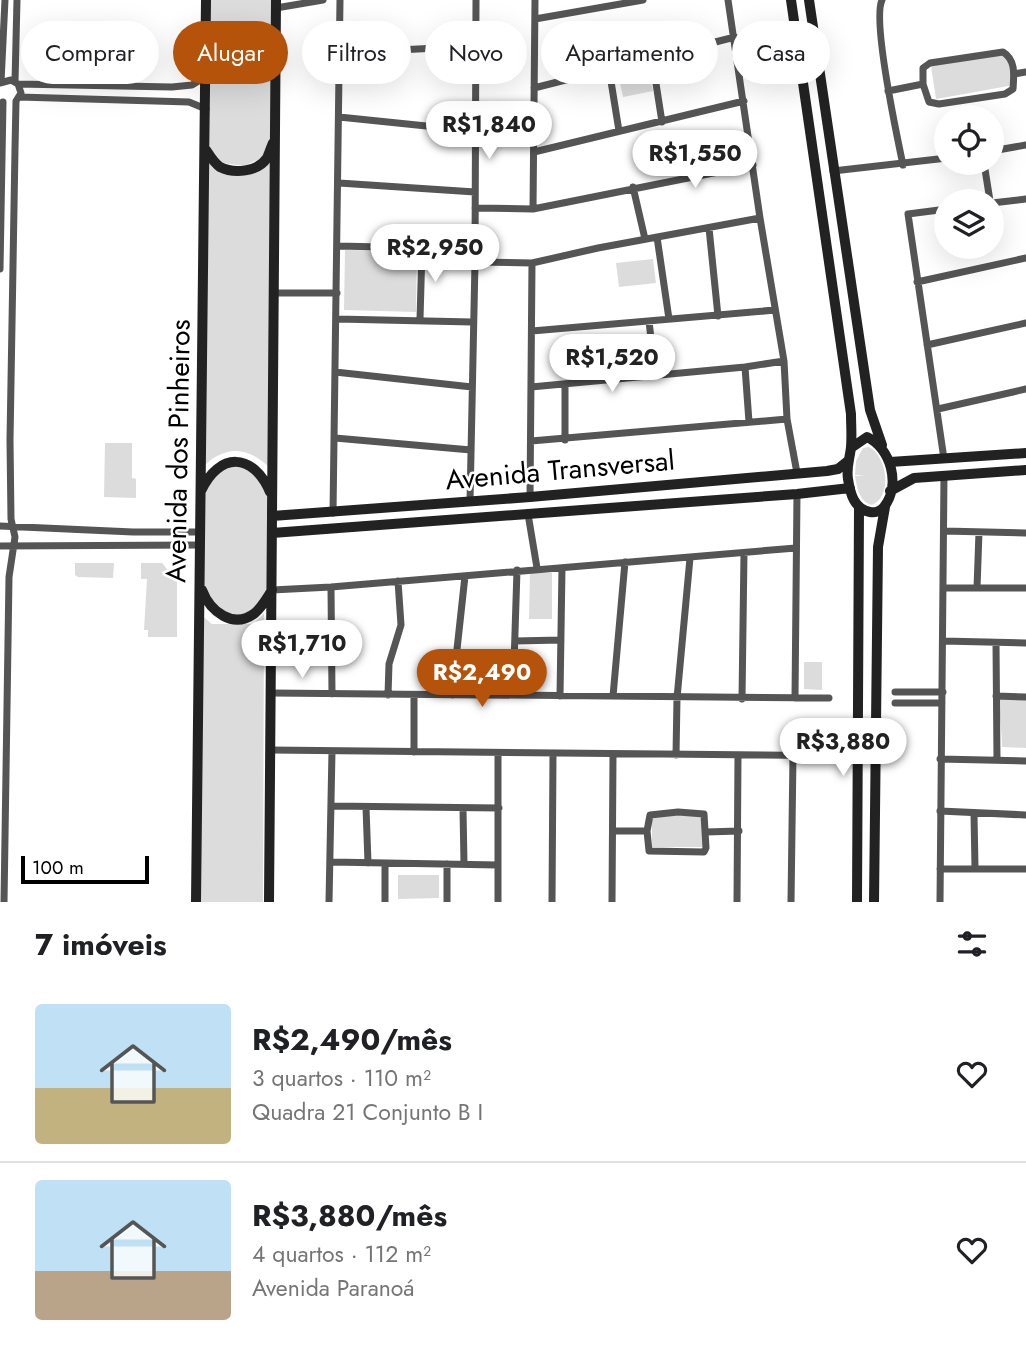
<!DOCTYPE html>
<html lang="pt">
<head>
<meta charset="utf-8">
<style>
  :root { --surface:#fff; --page:#f2f2f2; --text:#202124; --muted:#757577; --line:#e0e0e0; --accent:#b45309 }
  body { margin:0; font-family:Jost,sans-serif; background:var(--page); color:var(--text); height:100vh; display:flex; flex-direction:column; font-size:26px; white-space:nowrap }
  * { box-sizing:border-box; margin:0 }
  p { font-size:23px; color:var(--muted) }
  .icon { flex:none; width:38px; height:38px; fill:none; stroke:currentColor; stroke-width:2; stroke-linecap:round; stroke-linejoin:round }
  .map { position:relative; height:902px; overflow:hidden }
  .drawer { display:flex; flex-direction:column; background:var(--surface); flex:1 }
  .drawer>* { flex:none }
  .guide { position:absolute; left:21px; top:21px; width:985px; height:63px; display:flex; gap:14px }
  .controls { position:absolute; left:934px; top:105px; display:grid; gap:14px }
  .controls a { display:grid; place-items:center; width:70px; height:70px; border-radius:50%; background:var(--surface); box-shadow:0 7px 28px #0002; font-size:35px }
  .scale { position:absolute; left:21px; bottom:18px; width:128px; box-sizing:border-box; padding-left:7px; border:4px solid #000; border-top:0; font-size:19px; line-height:24px; white-space:nowrap; color:#000; -webkit-text-stroke:5px #fff; paint-order:stroke }
  .price { position:absolute; translate:-50% -60px; padding:0 16px; border-radius:24px; background:#fff; color:#222; font-size:23px; line-height:46px; filter:drop-shadow(0 2px 4px #0008) }
  .price::after { content:''; position:absolute; left:50%; top:42px; width:21px; height:16px; margin-left:-10px; background:inherit; clip-path:polygon(0 0,100% 0,50% 100%) }
  .price.current { background:var(--accent); color:#fff }
  ul { padding:0; list-style:none }
  li { display:flex; align-items:center; gap:21px; height:175px; padding:0 35px }
  li+li { border-top:2px solid var(--line) }
  li span { display:grid; place-items:center; flex:none; width:196px; height:140px; border-radius:7px; color:#555 }
  li>.icon { margin-inline-start:auto }
  span .icon { width:84px; height:84px; fill:#fffc; stroke-width:1 }
  li b { font-size:30px }
  h2 { display:flex; justify-content:space-between; align-items:center; height:84px; padding:0 35px; font-size:30px }
  .tag { padding:0 24px; border-radius:32px; background:var(--surface); box-shadow:0 7px 28px #0002; font-size:24px; line-height:63px }
  .tag.current { background:var(--accent); color:#fff }
  .map>svg:first-child { display:block }
  .green { fill:#dcdcdc }
  .lines { fill:none; stroke-linecap:round; stroke-linejoin:round }
  .street { stroke:#555; stroke-width:7 }
  .secondary { stroke:#222; stroke-width:10 }
  .labels { text-anchor:middle; dominant-baseline:central; stroke-width:5; stroke-linejoin:round; paint-order:stroke }
  .street-label { font-size:28px; fill:#000; stroke:#fff }
</style>
</head>
<body>
<div class="map">
<svg width="1026" height="902" viewBox="0 0 1026 902">
  <rect width="100%" height="100%" fill="#fff"/>
  <!-- green -->
  <path class="green" d="M210,0H272V136L264,157L244,166L222,163L210,148Z
    M1007,54L1014,85L936,99L931,66Z
    M648,68L653,91L623,97L618,74Z
    M272,157L271,469C249,447 226,444 203,467L208,158L232,174Z
    M345,250L417,251L416,312L344,310Z
    M653,259L656,283L619,287L616,263Z
    M105,443H132V478L136,479V498L104,497Z
    M869,447C887,456 893,496 872,505C859,502 857,487 855,476L865,475H855L856,461L863,448Z
    M226,463L249,465L272,499L270,589L263,602L244,617L222,614L201,582L200,496Z
    M75,563H114L113,578L78,577L75,575Z
    M141,563H162L177,581V637H148V630H144L147,579H141Z
    M530,572L552,573V619H529Z
    M199,613L212,624H253L264,613L263,902H201Z
    M804,662H822V690L804,689Z
    M999,698L1026,699V748L1002,747C1002,730 999,715 999,698Z
    M706,815L707,847H652V816Z
    M398,875H439V898L398,899Z"/>
  <g class="lines">
    <!-- street -->
    <path class="street" d="M728,0L760,218L784,361L787,419L797,473
      M882,0C872,21 897,136 903,165
      M276,8L323,0
      M535,19L643,0
      M1003,52C1016,60 1014,75 1013,89L1005,94L939,104L929,102L923,84V68L930,63Z
      M339,53L477,46
      M652,58L662,122
      M609,69L619,131
      M1014,74L1026,72
      M1,82L5,0
      M15,82L17,0
      M0,83L11,80L18,84L172,87L192,85L205,77
      M534,88L735,37
      M888,91L923,84
      M19,97L189,102L206,109
      M339,117L475,131
      M992,151L1026,145
      M534,152L744,101
      M984,163L990,201
      M833,171L947,158
      M339,183L475,192
      M633,187L645,239
      M992,203L1026,199
      M475,208L533,209L753,165
      M533,209L535,0
      M709,228L718,316
      M657,237L669,319
      M337,246L475,249
      M475,262L532,263L598,248L760,218
      M0,269L3,102
      M917,282L1026,258
      M274,293H337
      M337,319L472,322
      M420,319L422,249
      M649,321L655,375
      M532,331L775,310
      M927,345L1026,323
      M745,367L749,422
      M335,372L472,387
      M565,385V440
      M531,387L745,367L784,361
      M938,409L1026,389
      M335,438L471,450
      M531,441L787,419
      M944,459L908,214L947,209
      M530,497L532,263
      M470,501L475,262L476,0
      M333,513L340,0
      M528,514L537,568
      M0,526L133,532H199
      M944,531L1026,533
      M0,546L200,545
      M331,587L332,694
      M943,588H1026
      M977,588L979,532
      M272,590L331,587L796,548
      M515,641L561,640
      M943,641L1026,643
      M996,643L997,760
      M895,692H943
      M271,693L829,698
      M388,695L389,664L401,625L398,581
      M452,695L465,576
      M513,695L517,570
      M414,696V752
      M560,696L562,568
      M613,696L625,562
      M996,696L1026,697
      M795,698L797,494
      M742,699L744,553
      M895,703H942
      M270,750L859,756
      M676,755L677,698L690,558
      M940,759L1026,761
      M331,806L499,808
      M366,807L368,863
      M463,809L464,864
      M940,811L1026,815
      M678,812L704,814L706,848L704,852L649,851L647,831L650,815Z
      M974,814L975,868
      M613,831H647
      M706,832L739,831
      M331,862L498,865
      M940,869H1026
      M4,902L9,577L15,537L11,519L10,440L15,149L16,101L21,93L18,84
      M329,902L332,751
      M385,902V863
      M447,902V864
      M498,902V754
      M552,902L553,754
      M612,902L613,755
      M737,902L738,755
      M791,902L793,755
      M940,902L944,475"/>
    <!-- secondary -->
    <path class="secondary" d="M791,0L851,414C851,425 852,436 851,447C850,458 846,467 848,479C850,493 854,509 870,512C875,513 881,511 884,507C901,485 891,448 867,437L851,448
      M809,0L870,410L882,445
      M206,150C210,156 214,163 220,167C234,174 258,172 267,158C269,154 271,147 273,143
      M890,462L1026,453
      M201,491C219,452 253,452 270,492
      M890,491L914,478L1026,470
      M272,516L530,497L827,471L838,469L848,461
      M272,533L797,494L850,488
      M202,590C210,611 233,630 255,613C262,607 267,598 272,590
      M196,902L206,0
      M269,902L276,0
      M857,902L859,508
      M874,902L878,547L885,507"/>
  </g>
  <g class="labels">
    <!-- street labels -->
    <g class="street-label">
      <text transform="translate(178 451) rotate(-89)">Avenida dos Pinheiros</text>
      <text transform="translate(560 470) rotate(-5)">Avenida Transversal</text>
    </g>
  </g>
</svg>
<div class="controls">
<a><svg class="icon" aria-label="locate" viewBox="0 0 24 24"><circle cx="12" cy="12" r="6"/><path d="M12 2v4M12 18v4M2 12h4M18 12h4"/></svg></a>
<a><svg class="icon" aria-label="layers" viewBox="0 0 24 24"><path d="M12 4l9 5-9 5-9-5zM3 14l9 5 9-5"/></svg></a>
</div>
<div class="scale">100 m</div>
<b class="price" style="left:489px;top:161px">R$1,840</b>
<b class="price" style="left:695px;top:190px">R$1,550</b>
<b class="price" style="left:435px;top:284px">R$2,950</b>
<b class="price" style="left:612px;top:394px">R$1,520</b>
<b class="price" style="left:302px;top:680px">R$1,710</b>
<b class="price current" style="left:482px;top:709px">R$2,490</b>
<b class="price" style="left:843px;top:778px">R$3,880</b>
<div class="guide">
<a class="tag">Comprar</a>
<a class="tag current">Alugar</a>
<a class="tag">Filtros</a>
<a class="tag">Novo</a>
<a class="tag">Apartamento</a>
<a class="tag">Casa</a>
</div>
</div>
<section class="drawer">
<h2>7 imóveis<svg class="icon" aria-label="filters" viewBox="0 0 24 24"><path d="M4 7h16M4 17h16"/><circle cx="9" cy="7" r="2"/><circle cx="15" cy="17" r="2"/></svg></h2>
<ul>
<li><span style="background:linear-gradient(#bfe0f5 60%,#c2b280 0)"><svg class="icon" aria-label="home" viewBox="0 0 24 24"><path d="M3 11l9-7 9 7M6 9v11h12V9"/></svg></span><div><b>R$2,490/mês</b><p>3 quartos · 110 m²</p><p>Quadra 21 Conjunto B I</p></div><svg class="icon" aria-label="heart" viewBox="0 0 24 24"><path d="M12 20l-8-8c-3-5 5-10 8-4 3-6 11-1 8 4z"/></svg></li>
<li><span style="background:linear-gradient(#bfe0f5 65%,#b9a48a 0)"><svg class="icon" aria-label="home" viewBox="0 0 24 24"><path d="M3 11l9-7 9 7M6 9v11h12V9"/></svg></span><div><b>R$3,880/mês</b><p>4 quartos · 112 m²</p><p>Avenida Paranoá</p></div><svg class="icon" aria-label="heart" viewBox="0 0 24 24"><path d="M12 20l-8-8c-3-5 5-10 8-4 3-6 11-1 8 4z"/></svg></li>
</ul>
</section>
</body>
</html>
